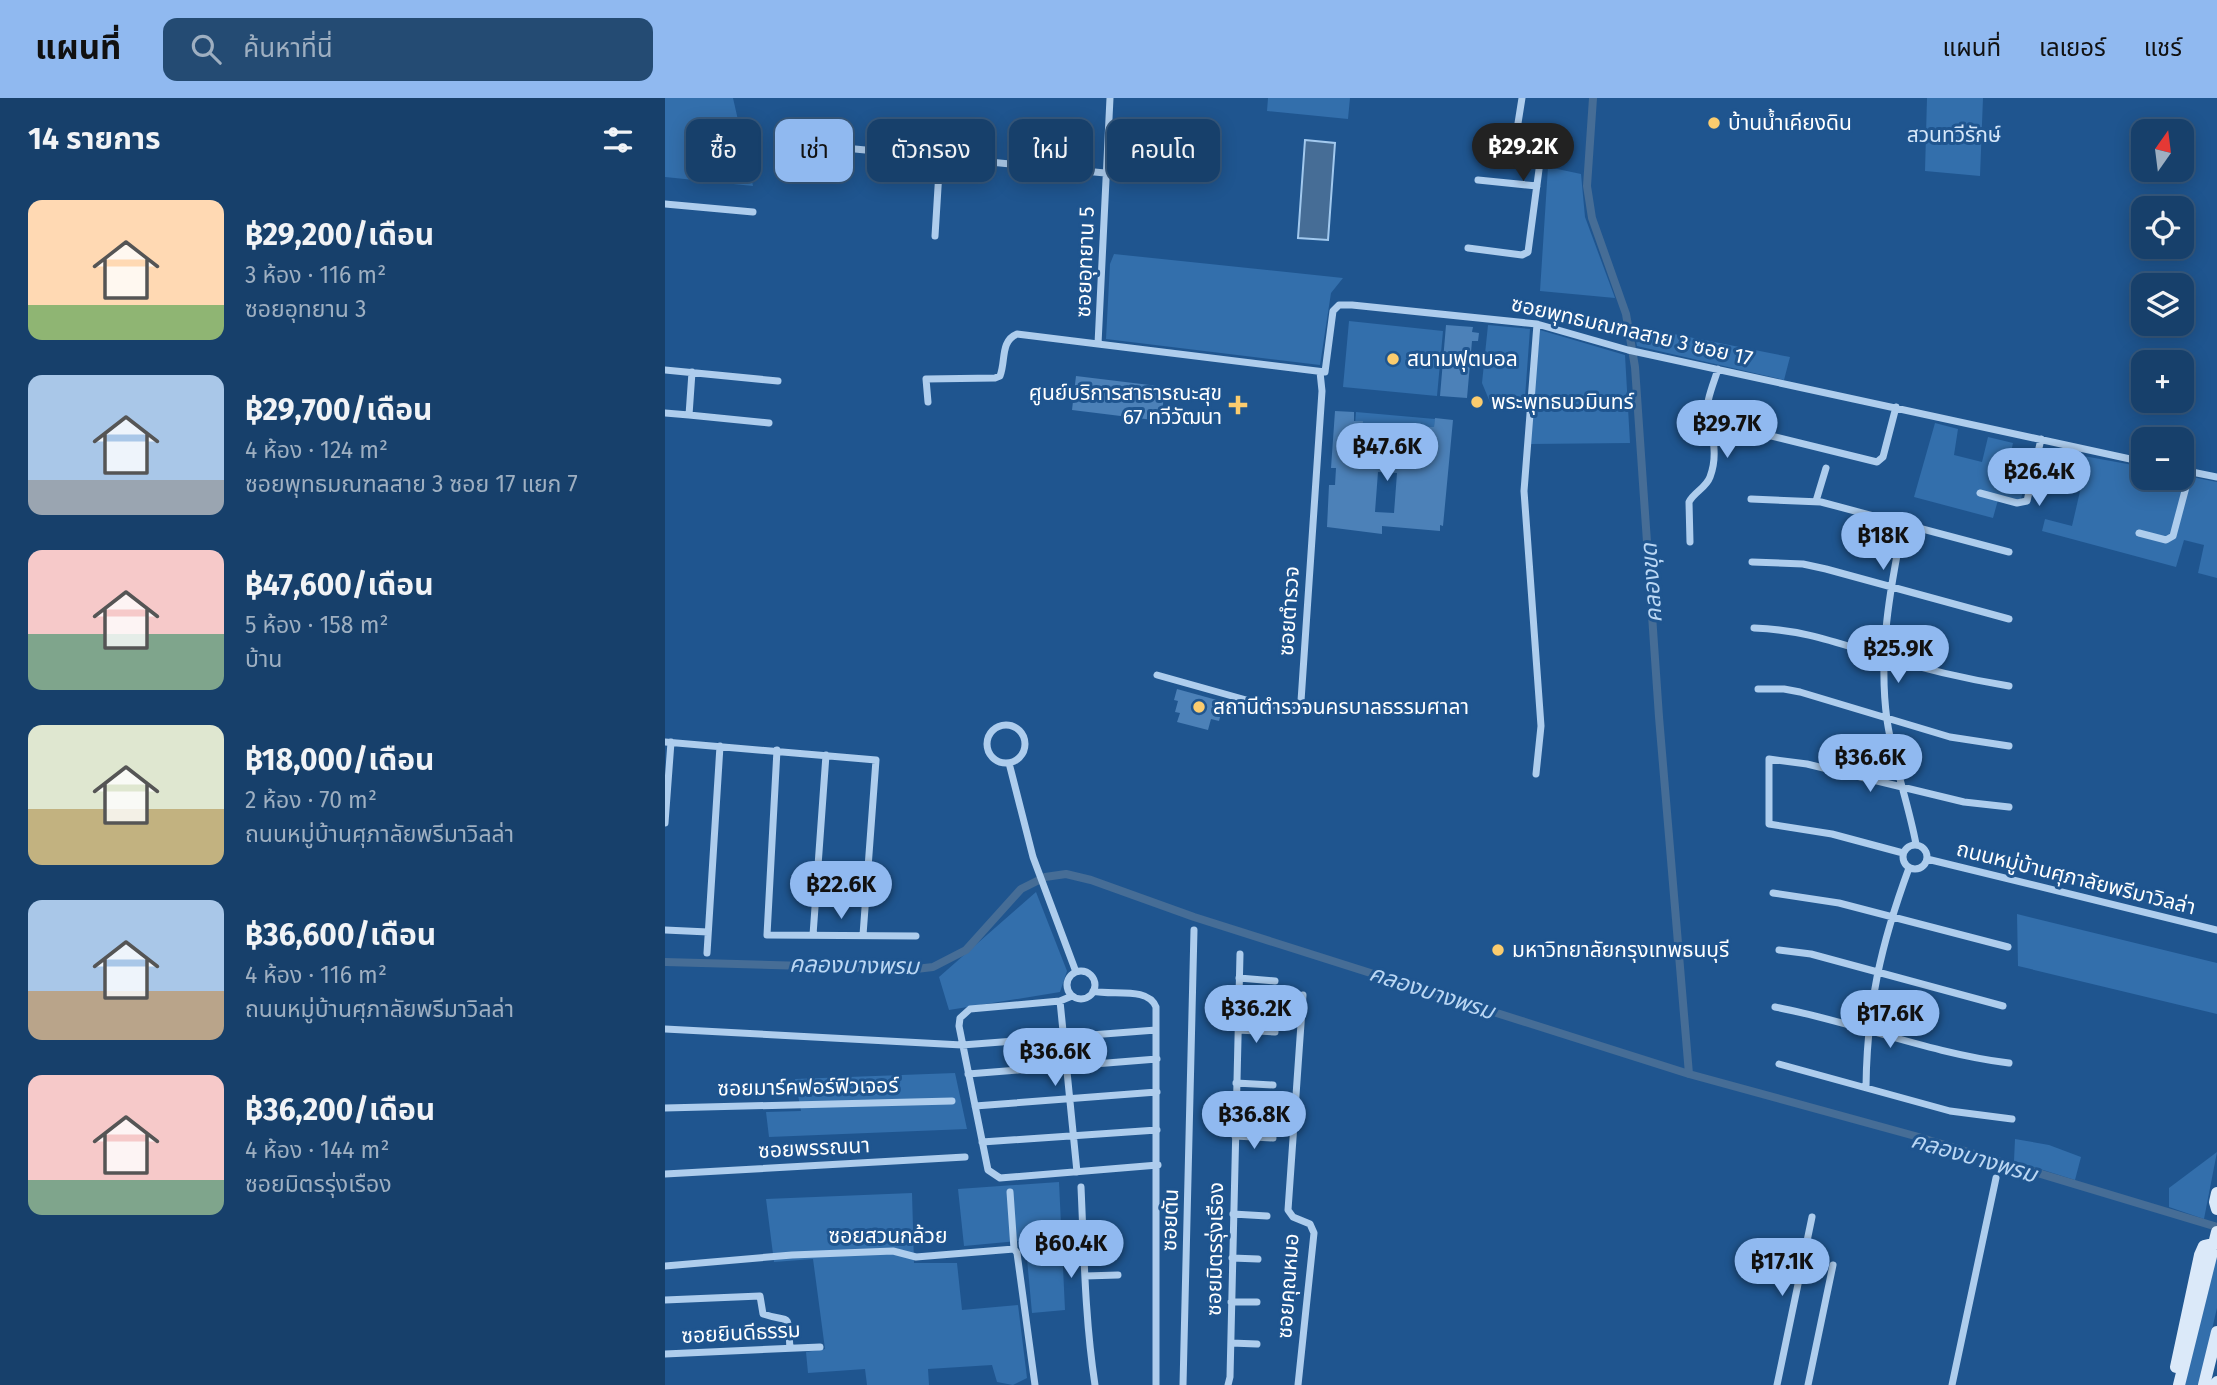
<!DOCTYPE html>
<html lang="th">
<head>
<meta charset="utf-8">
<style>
  :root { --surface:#17406b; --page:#244b73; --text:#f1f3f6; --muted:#9eafc1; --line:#36597e; --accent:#90b9f0 }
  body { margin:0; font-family:"Fira Sans","Noto Sans Thai",sans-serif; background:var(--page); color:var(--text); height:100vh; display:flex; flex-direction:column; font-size:26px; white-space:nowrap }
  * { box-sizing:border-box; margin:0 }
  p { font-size:23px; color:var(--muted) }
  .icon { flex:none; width:38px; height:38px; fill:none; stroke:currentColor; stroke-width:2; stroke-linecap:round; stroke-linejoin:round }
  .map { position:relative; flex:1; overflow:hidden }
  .side { display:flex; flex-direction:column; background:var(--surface); width:665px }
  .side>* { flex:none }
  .top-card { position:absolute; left:21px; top:21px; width:665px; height:63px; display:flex; gap:14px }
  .needle { width:46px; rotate:14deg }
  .controls { position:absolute; left:1466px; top:21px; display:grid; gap:14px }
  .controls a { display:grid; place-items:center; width:63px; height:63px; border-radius:14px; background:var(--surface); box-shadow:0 4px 18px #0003,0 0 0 2px var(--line); font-size:35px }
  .price { position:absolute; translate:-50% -60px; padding:0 16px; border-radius:24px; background:var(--accent); color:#111; font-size:23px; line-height:46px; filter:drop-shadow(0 2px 4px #0008) }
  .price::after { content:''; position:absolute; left:50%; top:42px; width:21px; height:16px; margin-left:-10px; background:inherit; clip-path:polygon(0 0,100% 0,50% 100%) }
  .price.on { background:#222; color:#fff }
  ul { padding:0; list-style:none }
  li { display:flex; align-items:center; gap:21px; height:175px; padding:0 28px }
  li span { display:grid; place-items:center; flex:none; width:196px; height:140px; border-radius:14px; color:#555 }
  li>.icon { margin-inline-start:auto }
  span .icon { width:84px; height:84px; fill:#fffc; stroke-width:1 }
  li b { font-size:30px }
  h2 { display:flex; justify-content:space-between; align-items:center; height:84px; padding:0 28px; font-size:30px }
  .tag { padding:0 24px; border-radius:14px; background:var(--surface); box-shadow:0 4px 18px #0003,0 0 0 2px var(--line); font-size:24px; line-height:63px }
  .tag.on { background:var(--accent); color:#111 }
  header { display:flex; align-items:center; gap:42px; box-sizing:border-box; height:98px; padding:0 35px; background:var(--accent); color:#111 }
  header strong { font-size:33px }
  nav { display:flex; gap:38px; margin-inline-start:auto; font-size:24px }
  .search { width:490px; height:63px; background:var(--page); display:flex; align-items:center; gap:18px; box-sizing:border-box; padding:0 24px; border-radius:14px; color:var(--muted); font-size:26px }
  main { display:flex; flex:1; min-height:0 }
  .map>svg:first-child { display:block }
  .green { fill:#336fac }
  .water { fill:#466d96; stroke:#a2c9ee; stroke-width:2 }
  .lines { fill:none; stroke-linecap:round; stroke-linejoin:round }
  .canal { stroke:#466d96; stroke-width:8 }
  .building { fill:#4c81b8; fill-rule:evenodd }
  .street { stroke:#aecded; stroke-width:7 }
  .secondary { stroke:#dbe9f9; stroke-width:12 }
  .poi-dot { fill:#fbcc6e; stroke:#1f558f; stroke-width:2.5 }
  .labels { text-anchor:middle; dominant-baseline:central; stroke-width:6; stroke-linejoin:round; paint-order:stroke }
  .poi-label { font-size:21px; fill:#fff; stroke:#1f558f; text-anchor:start }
  .park-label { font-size:21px; fill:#d4e6f9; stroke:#1f558f }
  .street-label { font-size:21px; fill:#fff; stroke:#1f558f }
  .water-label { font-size:23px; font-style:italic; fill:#bad7f4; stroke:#1f558f }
</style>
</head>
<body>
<header>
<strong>แผนที่</strong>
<div class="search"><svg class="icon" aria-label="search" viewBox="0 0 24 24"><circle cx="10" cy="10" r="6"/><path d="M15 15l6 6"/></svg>ค้นหาที่นี่</div>
<nav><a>แผนที่</a><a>เลเยอร์</a><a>แชร์</a></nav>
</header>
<main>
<section class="side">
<h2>14 รายการ<svg class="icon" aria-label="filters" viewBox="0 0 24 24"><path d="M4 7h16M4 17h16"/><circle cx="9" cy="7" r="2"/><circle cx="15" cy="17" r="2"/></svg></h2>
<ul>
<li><span style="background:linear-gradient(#ffd9b3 75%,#8fb573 0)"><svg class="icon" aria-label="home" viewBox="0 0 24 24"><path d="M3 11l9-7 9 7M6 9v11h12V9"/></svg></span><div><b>฿29,200/เดือน</b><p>3 ห้อง · 116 m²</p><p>ซอยอุทยาน 3</p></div></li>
<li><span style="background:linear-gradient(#a9c7e8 75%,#9aa5b1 0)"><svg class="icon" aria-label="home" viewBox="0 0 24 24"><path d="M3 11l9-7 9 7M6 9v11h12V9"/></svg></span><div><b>฿29,700/เดือน</b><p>4 ห้อง · 124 m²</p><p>ซอยพุทธมณฑลสาย 3 ซอย 17 แยก 7</p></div></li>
<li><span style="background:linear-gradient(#f6c9c9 60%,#7fa58c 0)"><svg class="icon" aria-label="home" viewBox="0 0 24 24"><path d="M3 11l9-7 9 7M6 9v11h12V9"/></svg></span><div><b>฿47,600/เดือน</b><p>5 ห้อง · 158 m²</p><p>บ้าน</p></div></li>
<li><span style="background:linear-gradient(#dfe7d0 60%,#c2b280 0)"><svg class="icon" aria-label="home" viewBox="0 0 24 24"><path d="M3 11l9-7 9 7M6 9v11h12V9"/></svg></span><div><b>฿18,000/เดือน</b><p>2 ห้อง · 70 m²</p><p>ถนนหมู่บ้านศุภาลัยพรีมาวิลล่า</p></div></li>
<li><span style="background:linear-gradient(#a9c7e8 65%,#b9a48a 0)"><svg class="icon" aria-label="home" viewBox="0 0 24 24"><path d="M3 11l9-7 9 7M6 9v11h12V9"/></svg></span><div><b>฿36,600/เดือน</b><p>4 ห้อง · 116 m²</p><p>ถนนหมู่บ้านศุภาลัยพรีมาวิลล่า</p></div></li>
<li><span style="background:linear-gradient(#f6c9c9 75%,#7fa58c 0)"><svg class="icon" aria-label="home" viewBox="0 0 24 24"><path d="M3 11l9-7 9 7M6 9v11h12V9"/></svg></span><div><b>฿36,200/เดือน</b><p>4 ห้อง · 144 m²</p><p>ซอยมิตรรุ่งเรือง</p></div></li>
</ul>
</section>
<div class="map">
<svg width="1552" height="1287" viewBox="0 0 1552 1287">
  <rect width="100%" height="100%" fill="#1f558f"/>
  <!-- green -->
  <path class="green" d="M0,0H68L88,88L0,79Z
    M603,0H685L683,21L602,13Z
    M1262,0H1318L1315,78L1260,73Z
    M883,69L916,76L920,119L950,200L875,193Z
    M449,156L678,180L666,195L655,267L441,241L445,166Z
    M684,223L778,233L772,298L678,289Z
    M823,227L865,231L859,313L827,309L817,285Z
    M968,228L1125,259L1119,282L972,248Z
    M875,232L960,257L965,345L864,346Z
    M691,314L770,321L767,358L688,352Z
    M1270,325L1293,331L1289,357L1317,364L1323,339L1348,345L1340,382L1360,387L1354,407L1333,402L1328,420L1249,399Z
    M1380,351L1479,369V380H1517V377L1552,384V480L1533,475L1539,447L1519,442L1511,469L1377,433L1380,421L1407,428L1416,389L1374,377Z
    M371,794L402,873L395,894L284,912L274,879Z
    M1352,816L1552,865V916L1353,868Z
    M290,975L302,1031L104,1039L101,1014L136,1013L130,981Z
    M1350,1041L1384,1047L1416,1059L1410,1082L1349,1063Z
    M1552,1054L1539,1121L1504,1109V1090Z
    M394,1084L400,1212L367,1215L361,1150L354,1143L299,1148L293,1091Z
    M247,1095L249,1165H292L297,1212L353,1207L362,1280L348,1287L332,1284L327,1267L263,1271L264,1287H202L200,1271L143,1275L141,1254L160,1251L148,1161L109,1164L101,1101Z
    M1552,1153V1210L1534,1287H1518Z"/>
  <!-- water -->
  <path class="water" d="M640,42L670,45L663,142L633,140Z"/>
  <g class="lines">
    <!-- canal -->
    <path class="canal" d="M928,0L922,88L927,120L961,216L970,269L994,619L1024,976
      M0,864L251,871L268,869L301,852L356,791L380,779L401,776L426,782L529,819L1024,976L1250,1038L1552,1129"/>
  </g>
  <!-- building -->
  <path class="building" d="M781,227L808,229L807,234L814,235L813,243H807L802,300L775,298Z
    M411,278L493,288L492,297L499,298L497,314L490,313L488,322L407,312Z
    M670,313L689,314V323H698L697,337L688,336L686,353L723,356L724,350H730L729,358L769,361L770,344L760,343L761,329H769L770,320L788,322L778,428L775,427V433L717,428V436L662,429L664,387H670L671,370H666ZM713,374L732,375L729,415L710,414Z
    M512,591L559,604L554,623L546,621L543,632L512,624L515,615L510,614L513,603L509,602Z"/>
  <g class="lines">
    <!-- street -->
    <path class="street" d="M816,37L850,44
      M877,49L890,51L899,39
      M190,51L440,75
      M813,82L872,88
      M0,106L88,114
      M270,138L275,57
      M803,150L857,157L863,154L877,49L850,44L857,0
      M433,246L445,0
      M0,272L113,283
      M263,304L261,281L330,280L335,278C341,263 335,243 352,236L660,274L668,213L674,207H687L872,226L963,252L1479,364
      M0,315L24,317L27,274
      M24,317L104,325
      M1045,323L1212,364L1218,359L1231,309
      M1517,372L1552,379
      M1315,395L1352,405L1362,403L1376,341
      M1086,401L1156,404L1344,454
      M1151,403L1161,370
      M1238,426C1225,491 1213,556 1222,622C1228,664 1243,704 1251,746
      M1474,435L1501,442L1508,438L1525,374
      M1025,444L1024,404C1029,394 1041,390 1045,379C1053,358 1048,339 1043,320C1039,306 1049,285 1053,271
      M1087,464L1138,466L1161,471L1344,521
      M1089,530C1139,532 1169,544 1216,558C1258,571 1301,581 1344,588
      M492,577L592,605L627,611L632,609L636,603L657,293L655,274
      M1093,591H1119L1135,594L1285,639L1344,648
      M322 646a19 19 0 1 1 38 0a19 19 0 1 1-38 0Z
      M0,644L211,662L198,837
      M112,652L102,837L251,838
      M344,665L368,759L411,874
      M871,676L876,628L859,393L872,226
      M0,725L6,644
      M1238 759a12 12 0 1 1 24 0a12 12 0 1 1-24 0Z
      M1238,755L1167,736L1104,726V661L1142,666L1299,704L1344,709
      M1262,761L1552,832
      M1108,795L1174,805L1343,849
      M0,832L43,834
      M148,837L161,657
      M1114,852L1146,856L1338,908
      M42,855L55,648
      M402 887a14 14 0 1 1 28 0a14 14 0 1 1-28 0Z
      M574,880L610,883
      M428,893C447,898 483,888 491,909V1287
      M407,898L395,903L305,911L295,920L294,928L323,1072L335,1080L493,1067
      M395,903L412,1074
      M1110,909C1189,924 1264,955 1344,965
      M0,931L297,947L491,932
      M573,932L610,934
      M1114,966L1285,1013L1347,1021
      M303,976L492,961
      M571,985L608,987
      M1201,989C1202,907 1216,846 1244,770
      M310,1008L492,994
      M0,1010L287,1003
      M570,1038L608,1040
      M317,1044L492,1032
      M0,1076L300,1059
      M416,1089C419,1155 420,1222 430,1287
      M345,1094L349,1151
      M568,1116L602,1118
      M567,1160L593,1161
      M0,1168L127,1157L228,1153L251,1159L349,1151L352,1155L370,1287
      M420,1178L453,1177
      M0,1202L95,1198L98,1216C127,1226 122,1211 125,1250
      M566,1204H592
      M566,1245L592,1246
      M0,1256L155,1249
      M518,1287L529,832
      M563,1287L565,1279L575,856
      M633,1287L649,1135L645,1126L628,1119L623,1112L638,897
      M1112,1287L1147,1119
      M1143,1287L1168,1167
      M1287,1287L1331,1080"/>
    <!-- secondary -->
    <path class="secondary" d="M1552,1095L1550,1104L1552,1111
      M1511,1269L1535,1157L1539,1148L1552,1145
      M1514,1287L1552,1134
      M1539,1287L1552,1234
      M1551,1287L1552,1284"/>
  </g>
  <!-- markers -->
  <g class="poi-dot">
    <circle cx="1049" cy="25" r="7"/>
    <circle cx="728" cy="261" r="7"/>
    <circle cx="812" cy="304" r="7"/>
    <path d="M569.5 296.5h7v7h7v7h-7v7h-7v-7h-7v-7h7z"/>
    <circle cx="534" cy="609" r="7"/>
    <circle cx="833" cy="852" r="7"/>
  </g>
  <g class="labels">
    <!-- poi labels -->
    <g class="poi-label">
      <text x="1063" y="25">บ้านน้ำเคียงดิน</text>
      <text x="742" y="261">สนามฟุตบอล</text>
      <text x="557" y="295" text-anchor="end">ศูนย์บริการสาธารณะสุข<tspan x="557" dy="24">67 ทวีวัฒนา</tspan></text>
      <text x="826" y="304">พระพุทธนวมินทร์</text>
      <text x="548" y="609">สถานีตำรวจนครบาลธรรมศาลา</text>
      <text x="847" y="852">มหาวิทยาลัยกรุงเทพธนบุรี</text>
    </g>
    <!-- park labels -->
    <g class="park-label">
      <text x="1289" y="37">สวนทวีรักษ์</text>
    </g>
    <!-- street labels -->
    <g class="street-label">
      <text transform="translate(420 164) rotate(-88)">ซอยอุทยาน 5</text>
      <text transform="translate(967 233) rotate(13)">ซอยพุทธมณฑลสาย 3 ซอย 17</text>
      <text transform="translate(624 513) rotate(-86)">ซอยตำรวจ</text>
      <text transform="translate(1411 780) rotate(14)">ถนนหมู่บ้านศุภาลัยพรีมาวิลล่า</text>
      <text transform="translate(143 989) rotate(-1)">ซอยมาร์คฟอร์ฟิวเจอร์</text>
      <text transform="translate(149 1050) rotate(-3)">ซอยพรรณนา</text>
      <text transform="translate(505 1122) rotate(-88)">ซอยตัน</text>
      <text x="223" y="1138">ซอยสวนกล้วย</text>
      <text transform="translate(550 1151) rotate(-89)">ซอยมิตรรุ่งเรือง</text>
      <text transform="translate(623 1188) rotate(-86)">ซอยคุณหมอ</text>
      <text transform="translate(76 1235) rotate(-3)">ซอยยินดีธรรม</text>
    </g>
    <!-- water labels -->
    <g class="water-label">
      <text transform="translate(986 485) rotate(-94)">คลองขุด</text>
      <text transform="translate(189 867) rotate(1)">คลองบางพรม</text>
      <text transform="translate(767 894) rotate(18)">คลองบางพรม</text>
      <text transform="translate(1309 1059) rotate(16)">คลองบางพรม</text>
    </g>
  </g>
</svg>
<div class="controls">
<a><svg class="needle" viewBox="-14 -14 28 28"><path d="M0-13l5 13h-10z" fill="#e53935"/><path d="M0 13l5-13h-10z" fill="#9eafc1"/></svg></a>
<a><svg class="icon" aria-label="locate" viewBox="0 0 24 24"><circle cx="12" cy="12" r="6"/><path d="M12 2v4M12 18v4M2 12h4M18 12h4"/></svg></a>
<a><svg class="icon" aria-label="layers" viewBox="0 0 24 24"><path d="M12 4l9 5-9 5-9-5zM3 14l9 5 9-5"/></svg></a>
<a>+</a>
<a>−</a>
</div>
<b class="price on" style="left:858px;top:85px">฿29.2K</b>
<b class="price" style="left:1062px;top:362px">฿29.7K</b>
<b class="price" style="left:722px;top:385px">฿47.6K</b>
<b class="price" style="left:1374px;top:410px">฿26.4K</b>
<b class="price" style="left:1218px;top:474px">฿18K</b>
<b class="price" style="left:1233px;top:587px">฿25.9K</b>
<b class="price" style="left:1205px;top:696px">฿36.6K</b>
<b class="price" style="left:176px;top:823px">฿22.6K</b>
<b class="price" style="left:591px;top:947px">฿36.2K</b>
<b class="price" style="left:1225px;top:952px">฿17.6K</b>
<b class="price" style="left:390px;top:990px">฿36.6K</b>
<b class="price" style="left:589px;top:1053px">฿36.8K</b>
<b class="price" style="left:406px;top:1182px">฿60.4K</b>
<b class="price" style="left:1117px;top:1200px">฿17.1K</b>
<div class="top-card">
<a class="tag">ซื้อ</a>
<a class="tag on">เช่า</a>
<a class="tag">ตัวกรอง</a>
<a class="tag">ใหม่</a>
<a class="tag">คอนโด</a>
</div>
</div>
</main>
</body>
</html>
